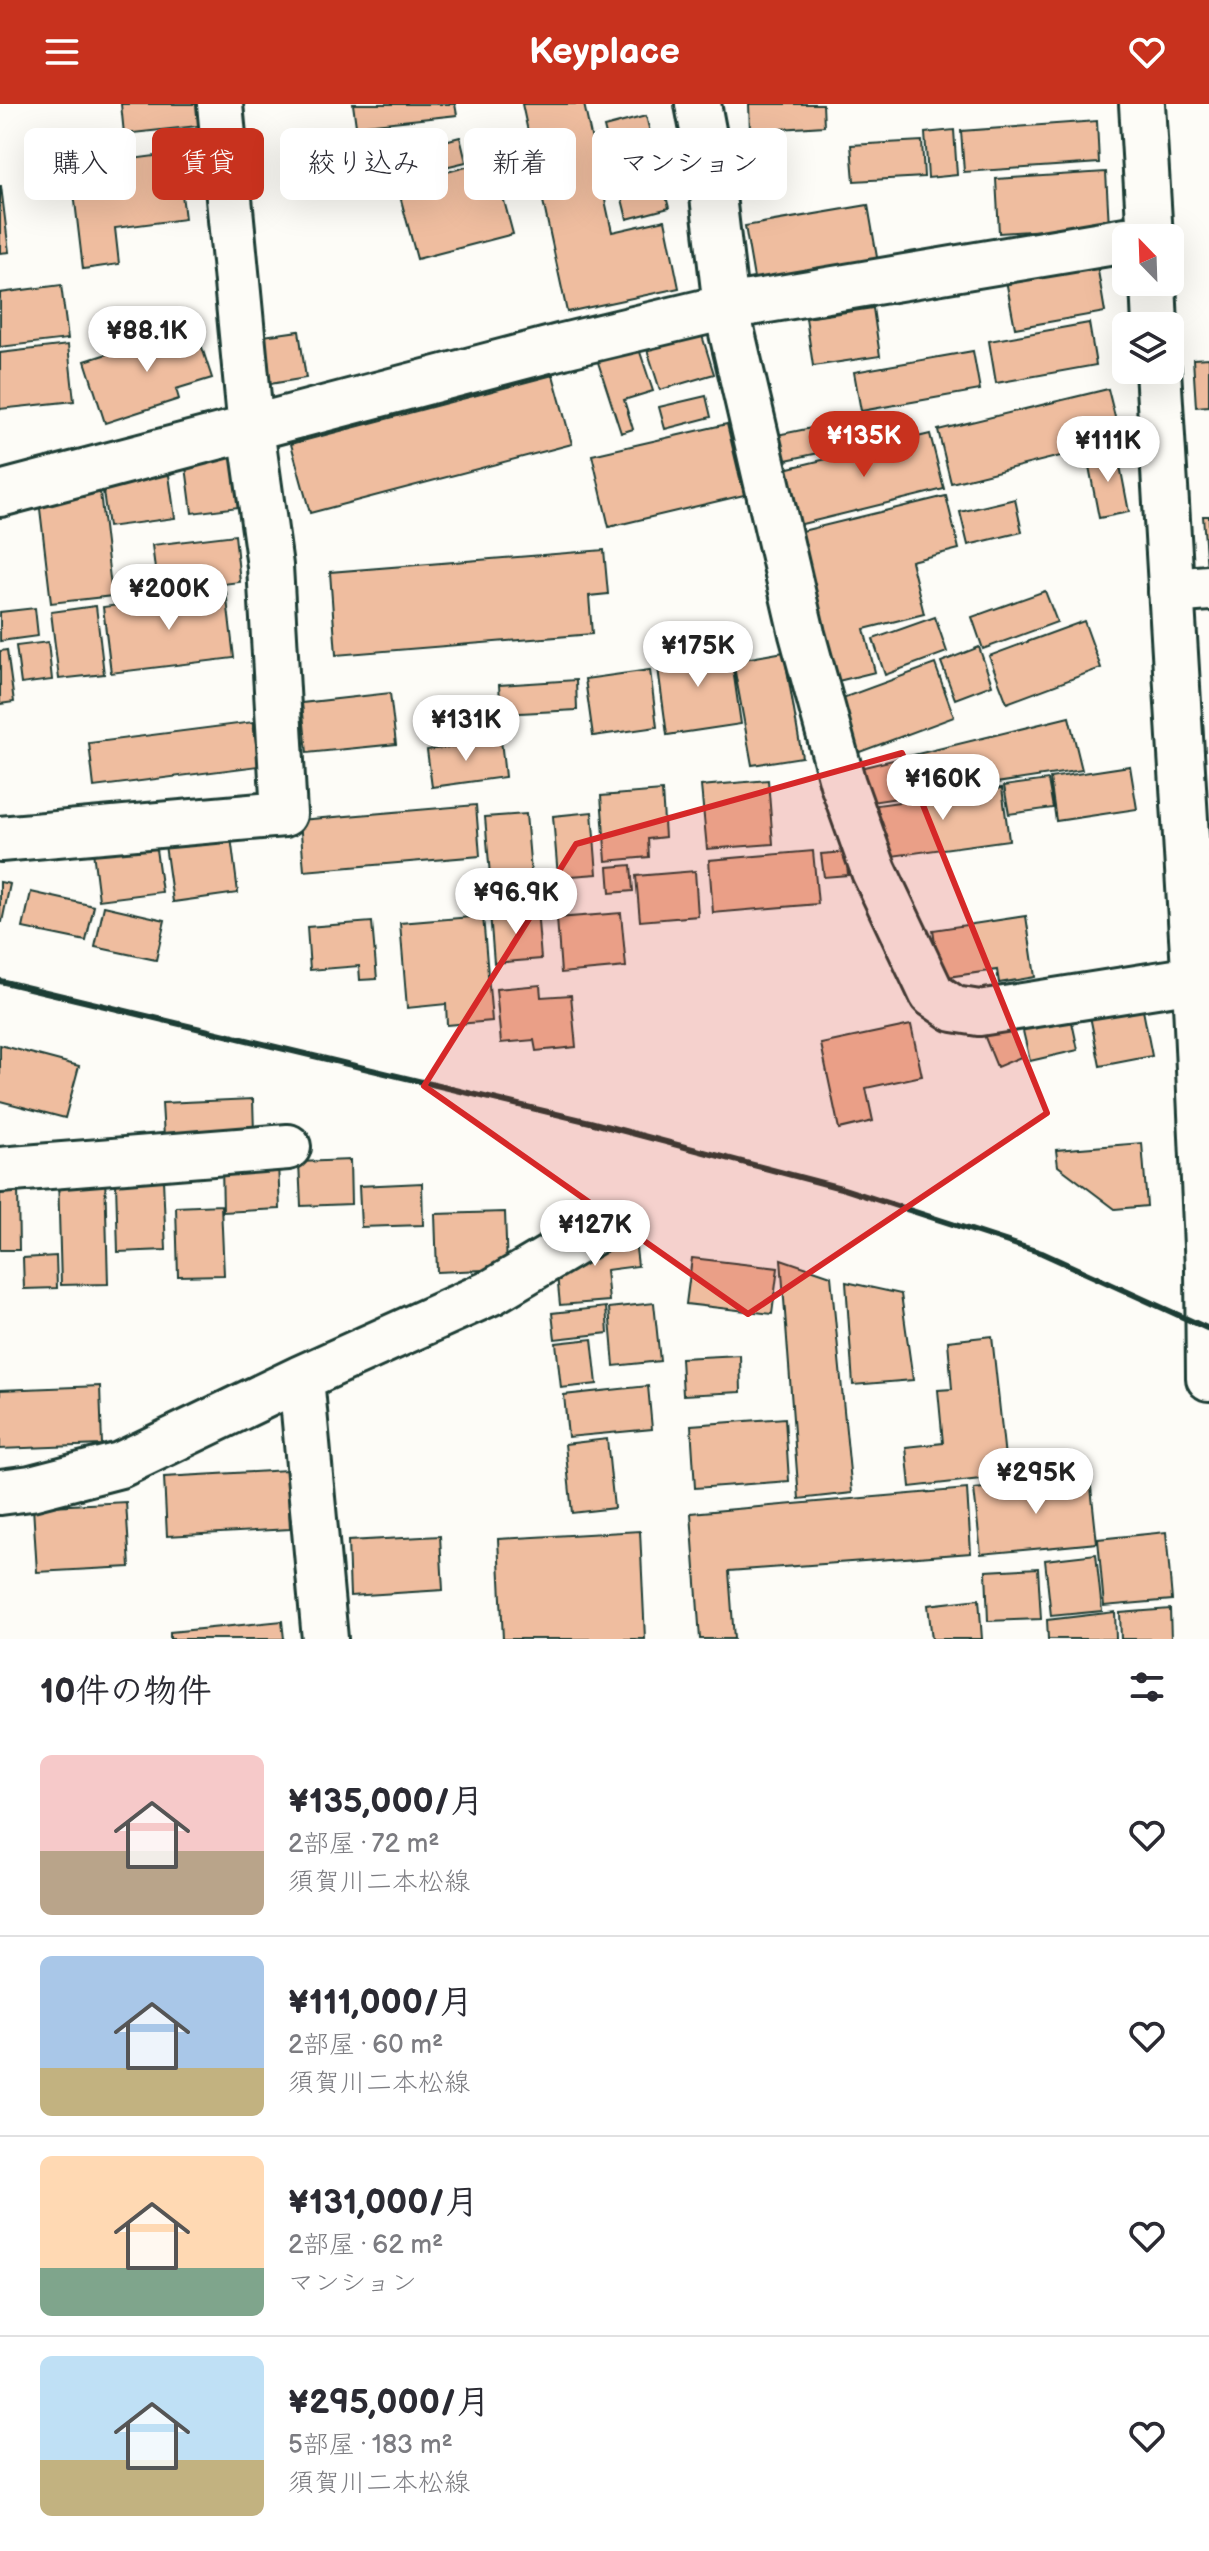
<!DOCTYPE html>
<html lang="ja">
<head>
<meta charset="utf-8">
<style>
  :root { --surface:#fff; --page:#f7f7f7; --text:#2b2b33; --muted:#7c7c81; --line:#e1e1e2; --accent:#c8321e }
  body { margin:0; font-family:"Balsamiq Sans","Klee One",sans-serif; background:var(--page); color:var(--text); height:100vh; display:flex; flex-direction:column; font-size:30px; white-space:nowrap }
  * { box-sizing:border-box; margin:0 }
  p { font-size:26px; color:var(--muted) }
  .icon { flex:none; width:44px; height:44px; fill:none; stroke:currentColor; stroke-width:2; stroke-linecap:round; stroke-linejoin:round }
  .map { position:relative; height:1535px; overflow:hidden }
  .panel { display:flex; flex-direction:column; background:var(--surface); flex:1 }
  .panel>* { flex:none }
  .hud { position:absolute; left:24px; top:24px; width:800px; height:72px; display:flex; gap:16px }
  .needle { width:52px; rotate:337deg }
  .controls { position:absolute; left:1112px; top:120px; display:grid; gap:16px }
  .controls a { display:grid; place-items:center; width:72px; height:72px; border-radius:12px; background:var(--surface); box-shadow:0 8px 32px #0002; font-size:40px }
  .price { position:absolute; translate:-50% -68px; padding:0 18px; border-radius:28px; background:#fff; color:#222; font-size:26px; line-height:52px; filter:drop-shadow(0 2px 4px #0008) }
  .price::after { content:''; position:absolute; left:50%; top:48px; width:24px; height:18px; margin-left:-12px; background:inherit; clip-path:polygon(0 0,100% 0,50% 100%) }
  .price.active { background:var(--accent); color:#fff }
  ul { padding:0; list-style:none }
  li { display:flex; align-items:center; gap:24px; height:200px; padding:0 40px }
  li+li { border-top:2px solid var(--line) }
  li span { display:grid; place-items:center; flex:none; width:224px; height:160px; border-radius:12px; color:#555 }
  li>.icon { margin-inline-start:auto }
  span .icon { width:96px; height:96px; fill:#fffc; stroke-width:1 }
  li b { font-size:34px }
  h2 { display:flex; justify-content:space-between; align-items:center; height:96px; padding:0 40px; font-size:34px }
  .chip { padding:0 28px; border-radius:12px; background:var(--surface); box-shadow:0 8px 32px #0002; font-size:28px; line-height:72px }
  .chip.active { background:var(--accent); color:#fff }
  header { display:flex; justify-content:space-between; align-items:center; height:104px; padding:0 40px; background:var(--accent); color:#fff; font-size:36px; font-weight:700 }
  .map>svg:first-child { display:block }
  .building { fill:#efbd9f; stroke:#1f3d34; stroke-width:2 }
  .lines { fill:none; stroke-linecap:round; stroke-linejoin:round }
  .minor-casing { stroke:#1f3d34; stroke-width:50 }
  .major-casing { stroke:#1f3d34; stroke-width:50 }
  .minor { stroke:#fdfcf7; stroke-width:44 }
  .major { stroke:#fdfcf7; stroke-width:44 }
  .rail { stroke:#1f3d34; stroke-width:6 }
  .marked { fill:#d62828; fill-opacity:0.2; stroke:#d62828; stroke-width:6; stroke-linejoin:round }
</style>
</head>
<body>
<header><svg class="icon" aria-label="menu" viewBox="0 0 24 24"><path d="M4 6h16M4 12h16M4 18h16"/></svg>Keyplace<svg class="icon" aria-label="heart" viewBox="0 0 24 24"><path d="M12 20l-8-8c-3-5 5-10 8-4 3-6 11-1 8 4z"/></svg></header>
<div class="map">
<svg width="1209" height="1535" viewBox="0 0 1209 1535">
  <rect width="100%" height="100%" fill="#fdfcf7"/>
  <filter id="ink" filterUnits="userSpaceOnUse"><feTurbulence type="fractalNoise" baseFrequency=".0125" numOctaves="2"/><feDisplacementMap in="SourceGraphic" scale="16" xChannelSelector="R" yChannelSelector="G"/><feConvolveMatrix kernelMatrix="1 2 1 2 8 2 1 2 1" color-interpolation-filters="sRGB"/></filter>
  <g filter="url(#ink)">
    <!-- building -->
    <path class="building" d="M121,0H204L207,21L124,30Z
      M353,0H455L457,11L356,22Z
      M522,0H584L612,128L665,116L679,184L567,208Z
      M749,0H823L824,22L750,27Z
      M646,12L669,104L627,115L604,23Z
      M1097,17L1099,59L964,68L961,27Z
      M108,26L111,50L83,53L80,29Z
      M954,26L957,71L928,74L925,29Z
      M460,33L466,58L428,67L422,43Z
      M922,37L924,73L854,77L851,41Z
      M177,49L185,115L115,124L119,160L83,165L71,63Z
      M493,56L513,130L417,155L397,81Z
      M1106,68L1109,122L999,129L996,75Z
      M1,82L9,148L0,149V82Z
      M868,101L878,159L755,180L745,122Z
      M1096,155L1105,208L1015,224L1005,171Z
      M61,181L68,235L0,243V189Z
      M873,204L880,252L813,262L806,214Z
      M1089,219L1096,261L996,279L989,237Z
      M195,222L212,274L176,285L179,295L105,319L85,257Z
      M699,222L714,270L660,286L645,239Z
      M299,227L306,274L264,281L256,233Z
      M636,236L653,287L624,296L633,325L621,329L595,249Z
      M68,241L74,297L0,305V249Z
      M973,247L980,286L861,307L854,268Z
      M1209,254V302L1196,303L1193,255Z
      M553,271L572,340L310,409L291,340Z
      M1108,285L1121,337L951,379L938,326Z
      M706,292L711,313L665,325L659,303Z
      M841,318L847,343L772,359L767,333Z
      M727,320L744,391L609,423L592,351Z
      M930,330L944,385L798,421L785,365Z
      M1117,346L1129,408L1099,414L1087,352Z
      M233,350L239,403L192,409L185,355Z
      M169,371L175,414L108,423L102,380Z
      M100,388L112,492L51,499L39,396Z
      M946,392L959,445L911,457L924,510L864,525L875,568L830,579L794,429Z
      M1015,395L1022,428L968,441L960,408Z
      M1203,412H1209V465H1207Z
      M235,431L240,478L158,488L152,441Z
      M604,446L608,490L589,492L592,530L336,551L330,468Z
      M226,487L234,554L111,569L103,503Z
      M1045,487L1057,518L983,545L972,513Z
      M96,502L104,570L59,575L51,508Z
      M35,504L38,532L0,537V508Z
      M935,513L947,548L885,571L873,535Z
      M1084,517L1101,564L1007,599L989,552Z
      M48,538L52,576L21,580L16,542Z
      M729,538L741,620L667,631L656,549Z
      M979,543L992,581L955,595L941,558Z
      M7,546L14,598L0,600V547Z
      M784,548L802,653L752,661L733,557Z
      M935,560L954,613L857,649L837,596Z
      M650,566L657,623L593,632L585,575Z
      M576,576L577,606L501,610L499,581Z
      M390,589L396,640L307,649L302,599Z
      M1069,613L1082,666L865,699L856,665Z
      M253,618L259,662L94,683L89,639Z
      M501,636L505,673L432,683L427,646Z
      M1130,662L1137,705L1056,717L1050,674Z
      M768,676L773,740L707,745L701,682Z
      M1048,676L1053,704L1009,710L1004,682Z
      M1002,684L1009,736L885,753L877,701Z
      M662,687L665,733L648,735L649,753L606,757L601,692Z
      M476,701L480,752L304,767L300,716Z
      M592,708L597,770L558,773L553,712Z
      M526,710L532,780L491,783L485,713Z
      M154,731L162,788L99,796L92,739Z
      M231,733L238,789L173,798L165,741Z
      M813,747L818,800L713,809L709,756Z
      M846,748L848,771L824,773L821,750Z
      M631,761L633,787L610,789L608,763Z
      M695,767L698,812L640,817L636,772Z
      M0,778L10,780L2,818H0Z
      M31,788L94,802L86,837L23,824Z
      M104,802L165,816L156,856L95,843Z
      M537,805L541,855L494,859L490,809Z
      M621,809L626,863L561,869L557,814Z
      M483,812L492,917L447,921L446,900L407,904L400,819Z
      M1026,812L1035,873L999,879L997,866L940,874L933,826Z
      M372,818L377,875L360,876L359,862L310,866L307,823Z
      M540,881L541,893L571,891L576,943L536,947L534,936L501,939L496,885Z
      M1142,901L1152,952L1100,962L1090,912Z
      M1069,904L1078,946L1030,957L1020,914Z
      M1006,916L1021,953L997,963L982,926Z
      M911,921L922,972L866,984L873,1017L839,1025L821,940Z
      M0,941L79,962L65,1014L0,997Z
      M253,995L254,1029L164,1033L162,999Z
      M1142,1039L1147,1102L1115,1105L1058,1062L1056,1046Z
      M350,1056L351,1100L301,1102L299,1058Z
      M278,1059L280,1105L223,1108L222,1061Z
      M105,1069L108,1180L61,1181L58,1072Z
      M163,1075L166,1146L118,1148L116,1078Z
      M422,1079L423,1121L361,1123L359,1082Z
      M0,1084H18L19,1146H0Z
      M221,1101L224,1171L178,1172L176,1103Z
      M505,1108L507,1165L437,1168L435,1110Z
      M633,1119L638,1162L606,1166L609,1197L560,1201L556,1160Z
      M56,1152L57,1184L24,1185L23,1154Z
      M692,1154L778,1164L772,1210L686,1200Z
      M781,1155L831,1172L852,1389L799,1395Z
      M846,1178L901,1190L913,1276L853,1281Z
      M654,1199L660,1257L614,1262L609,1204Z
      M606,1203L608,1229L555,1235L552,1209Z
      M992,1232L1007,1372L910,1383L906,1343L943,1339L938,1286L952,1285L948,1237Z
      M592,1235L597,1280L561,1284L556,1239Z
      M740,1251L741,1288L683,1291L681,1254Z
      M100,1282L102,1341L0,1345V1286Z
      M648,1282L652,1325L568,1333L564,1291Z
      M785,1314L789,1377L695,1384L691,1321Z
      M607,1335L614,1404L572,1409L565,1340Z
      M287,1366L290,1425L167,1432L164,1373Z
      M1090,1374L1097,1439L981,1450L974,1385Z
      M967,1385L971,1449L729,1467L734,1535H700L691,1409Z
      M126,1398L130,1463L37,1468L33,1403Z
      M640,1427L645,1535H503L498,1435Z
      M1166,1428L1172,1496L1104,1502L1098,1435Z
      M440,1432L443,1486L350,1492L348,1437Z
      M1096,1450L1102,1507L1051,1512L1045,1456Z
      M1038,1464L1041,1515L988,1517L986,1467Z
      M979,1495L982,1535H932L928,1501Z
      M1170,1505L1171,1535H1121L1120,1509Z
      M1115,1508L1116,1535H1048L1047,1516Z
      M282,1517L284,1535H170V1528Z"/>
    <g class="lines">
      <defs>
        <path id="minor" d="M698,0L709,58L726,203L802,530L843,680L874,767L932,890L954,905L979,909L1194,875
          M0,390L563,242L726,203L1126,136
          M1171,487L1209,484
          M0,735L284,710L270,462L251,325L220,0
          M0,1066L288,1043
          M301,1274L325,1535
          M0,1388L31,1384L120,1361L301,1274L492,1188L612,1117"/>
        <path id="major" d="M1142,0L1150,134
          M1153,178L1155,222
          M1158,266L1196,899L1208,1165L1209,1274"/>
      </defs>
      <!-- minor casing -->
      <use href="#minor" class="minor-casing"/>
      <!-- major casing -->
      <use href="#major" class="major-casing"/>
      <!-- minor -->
      <use href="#minor" class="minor"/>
      <!-- major -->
      <use href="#major" class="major"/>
      <!-- rail -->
      <path class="rail" d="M0,877L590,1018L841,1084L1042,1149L1209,1225"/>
    </g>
  </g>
  <!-- marked area -->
  <path class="marked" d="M902,649L1047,1009L748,1210L424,982L576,740Z"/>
</svg>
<div class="controls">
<a><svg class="needle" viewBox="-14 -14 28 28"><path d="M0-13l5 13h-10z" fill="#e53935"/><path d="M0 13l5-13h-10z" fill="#7c7c81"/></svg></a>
<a><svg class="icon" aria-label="layers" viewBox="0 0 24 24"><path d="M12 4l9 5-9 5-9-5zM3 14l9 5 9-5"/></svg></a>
</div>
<b class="price" style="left:147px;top:270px">¥88.1K</b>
<b class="price active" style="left:864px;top:375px">¥135K</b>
<b class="price" style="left:1108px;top:380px">¥111K</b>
<b class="price" style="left:169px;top:528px">¥200K</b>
<b class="price" style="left:698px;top:585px">¥175K</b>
<b class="price" style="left:466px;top:659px">¥131K</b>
<b class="price" style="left:943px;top:718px">¥160K</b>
<b class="price" style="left:516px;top:832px">¥96.9K</b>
<b class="price" style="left:595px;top:1164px">¥127K</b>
<b class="price" style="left:1036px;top:1412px">¥295K</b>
<div class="hud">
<a class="chip">購入</a>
<a class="chip active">賃貸</a>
<a class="chip">絞り込み</a>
<a class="chip">新着</a>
<a class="chip">マンション</a>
</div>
</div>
<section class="panel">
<h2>10件の物件<svg class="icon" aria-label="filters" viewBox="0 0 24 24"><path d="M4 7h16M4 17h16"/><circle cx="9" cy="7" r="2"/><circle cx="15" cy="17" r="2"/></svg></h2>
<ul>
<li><span style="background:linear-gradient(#f6c9c9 60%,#b9a48a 0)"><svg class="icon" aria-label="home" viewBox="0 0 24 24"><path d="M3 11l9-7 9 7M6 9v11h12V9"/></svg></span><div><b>¥135,000/月</b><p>2部屋 · 72 m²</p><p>須賀川二本松線</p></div><svg class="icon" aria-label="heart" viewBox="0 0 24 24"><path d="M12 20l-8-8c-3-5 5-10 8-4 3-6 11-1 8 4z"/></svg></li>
<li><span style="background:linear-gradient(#a9c7e8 70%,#c2b280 0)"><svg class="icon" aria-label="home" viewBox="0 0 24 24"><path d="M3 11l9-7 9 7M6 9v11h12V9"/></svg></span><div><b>¥111,000/月</b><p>2部屋 · 60 m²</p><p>須賀川二本松線</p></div><svg class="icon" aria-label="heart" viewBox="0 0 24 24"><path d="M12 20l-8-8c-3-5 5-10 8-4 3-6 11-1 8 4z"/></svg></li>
<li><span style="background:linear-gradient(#ffd9b3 70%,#7fa58c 0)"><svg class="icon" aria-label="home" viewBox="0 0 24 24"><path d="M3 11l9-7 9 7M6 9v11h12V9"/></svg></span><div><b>¥131,000/月</b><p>2部屋 · 62 m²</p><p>マンション</p></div><svg class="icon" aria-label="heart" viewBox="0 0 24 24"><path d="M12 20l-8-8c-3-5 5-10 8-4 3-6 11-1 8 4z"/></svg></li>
<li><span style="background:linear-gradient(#bfe0f5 65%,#c2b280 0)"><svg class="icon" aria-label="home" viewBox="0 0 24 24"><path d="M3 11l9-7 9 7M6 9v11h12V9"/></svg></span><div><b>¥295,000/月</b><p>5部屋 · 183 m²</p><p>須賀川二本松線</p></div><svg class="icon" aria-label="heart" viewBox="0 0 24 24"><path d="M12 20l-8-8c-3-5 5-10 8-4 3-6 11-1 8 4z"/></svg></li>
</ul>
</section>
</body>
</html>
